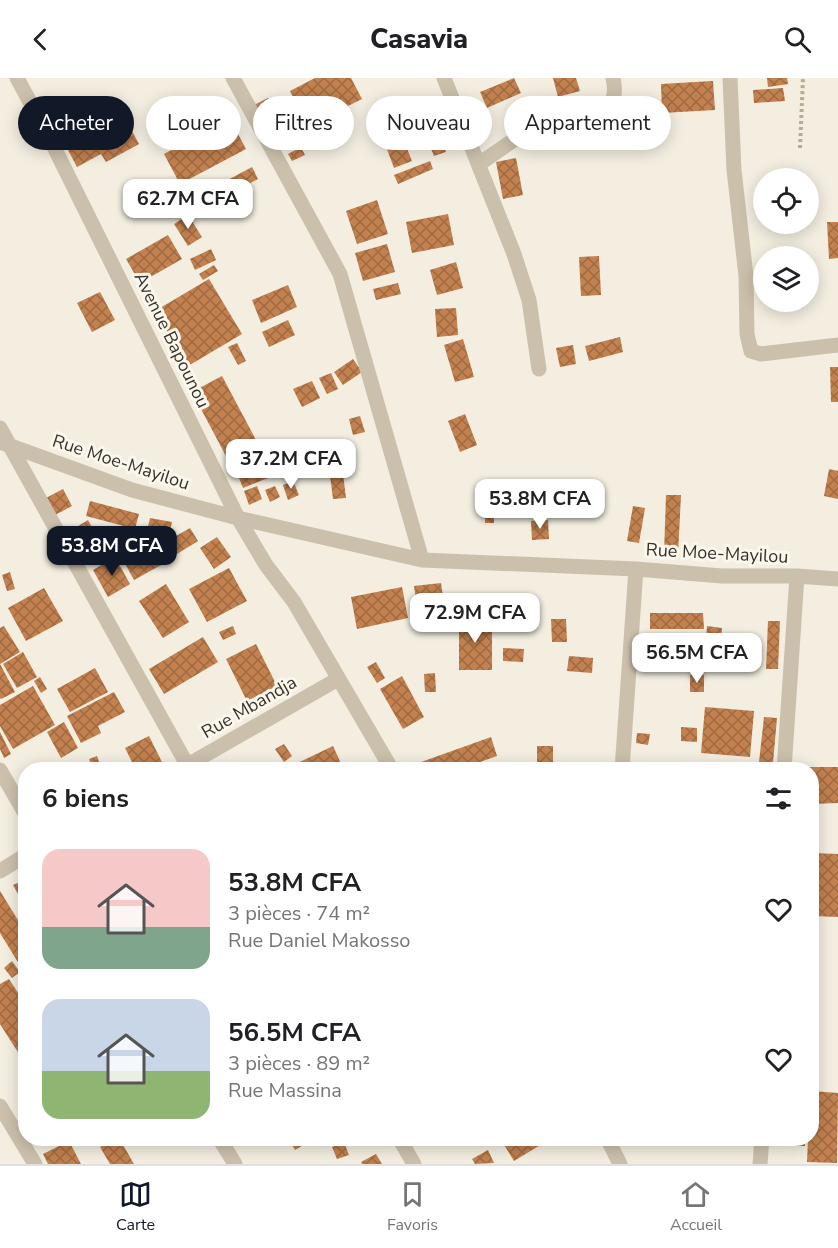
<!DOCTYPE html>
<html lang="fr">
<head>
<meta charset="utf-8">
<style>
  :root { --surface:#fff; --page:#f2f2f2; --text:#202124; --muted:#757577; --line:#e0e0e0; --accent:#111827 }
  body { margin:0; font-family:"Nunito Sans",sans-serif; background:var(--page); color:var(--text); height:100vh; display:flex; flex-direction:column; font-size:22px; white-space:nowrap }
  * { box-sizing:border-box; margin:0 }
  p { font-size:20px; color:var(--muted) }
  .icon { flex:none; width:33px; height:33px; fill:none; stroke:currentColor; stroke-width:2; stroke-linecap:round; stroke-linejoin:round }
  .map { position:relative; flex:1; overflow:hidden }
  .drawer { position:absolute; left:18px; top:684px; width:801px; height:384px; display:flex; flex-direction:column; background:var(--surface); border-radius:24px; box-shadow:0 3px 15px #0003 }
  .drawer>* { flex:none }
  .banner { position:absolute; left:18px; top:18px; width:802px; height:54px; display:flex; gap:12px }
  .tools { position:absolute; left:753px; top:90px; display:grid; gap:12px }
  .tools a { display:grid; place-items:center; width:66px; height:66px; border-radius:50%; background:var(--surface); box-shadow:0 3px 15px #0003; font-size:30px }
  .price { position:absolute; translate:-50% -51px; padding:0 14px; border-radius:12px; background:#fff; color:#222; font-size:20px; line-height:39px; filter:drop-shadow(0 2px 3px #0008) }
  .price::after { content:''; position:absolute; left:50%; top:36px; width:18px; height:14px; margin-left:-9px; background:inherit; clip-path:polygon(0 0,100% 0,50% 100%) }
  .price.current { background:var(--accent); color:#fff }
  ul { padding:0; list-style:none }
  li { display:flex; align-items:center; gap:18px; height:150px; padding:0 24px }
  li span { display:grid; place-items:center; flex:none; width:168px; height:120px; border-radius:18px; color:#555 }
  li>.icon { margin-inline-start:auto }
  span .icon { width:72px; height:72px; fill:#fffc; stroke-width:1 }
  li b { font-size:26px }
  h2 { display:flex; justify-content:space-between; align-items:center; height:72px; padding:0 24px; font-size:26px }
  .tag { padding:0 21px; border-radius:27px; background:var(--surface); box-shadow:0 3px 15px #0003; font-size:21px; line-height:54px }
  .tag.current { background:var(--accent); color:#fff }
  header { display:flex; justify-content:space-between; align-items:center; height:78px; padding:0 24px; background:var(--surface); font-size:27px; font-weight:800 }
  .tab-bar { display:flex; justify-content:space-around; align-items:center; height:84px; border-top:2px solid var(--line); background:var(--surface); font-size:16px; color:var(--muted) }
  .tab-bar a { display:grid; justify-items:center; gap:3px }
  .tab-bar .current { color:var(--accent) }
  .map>svg:first-child { display:block }
  .building { fill:url(#building-cross-hatch) }
  .lines { fill:none; stroke-linecap:round; stroke-linejoin:round }
  .path { stroke:#b7ab96; stroke-width:4; stroke-dasharray:3 3; stroke-linecap:butt }
  .minor { stroke:#cbc0ac; stroke-width:15 }
  .labels { text-anchor:middle; dominant-baseline:central; stroke-width:6; stroke-linejoin:round; paint-order:stroke }
  .street-label { font-size:18px; fill:#39322b; stroke:#faf7ed }
</style>
</head>
<body>
<header><svg class="icon" aria-label="back" viewBox="0 0 24 24"><path d="M15 5l-7 7 7 7"/></svg>Casavia<svg class="icon" aria-label="search" viewBox="0 0 24 24"><circle cx="10" cy="10" r="6"/><path d="M15 15l6 6"/></svg></header>
<div class="map">
<svg width="838" height="1086" viewBox="0 0 838 1086">
  <defs>
    <pattern id="building-cross-hatch" width="8" height="8" patternUnits="userSpaceOnUse" patternTransform="scale(1.5)"><rect width="8" height="8" fill="#c2814f"/><path d="M0 0l8 8M0 8l8-8" fill="none" stroke="#9f6a42"/></pattern>
  </defs>
  <rect width="100%" height="100%" fill="#f3eee0"/>
  <!-- building -->
  <path class="building" d="M315,0H351L362,21L308,48L290,13Z
    M514,0L521,15L487,30L480,14Z
    M553,0H576L580,13L558,19Z
    M767,0H787L788,6L768,9Z
    M713,3L715,32L662,35L661,6Z
    M783,10L785,23L754,25L753,12Z
    M268,20L278,39L264,47L254,27Z
    M117,25L139,66L106,84L101,76L77,89L59,55Z
    M230,41L246,71L180,106L164,76Z
    M398,48L412,83L394,90L381,55Z
    M440,59L446,74L434,78L428,64Z
    M301,69L305,77L292,83L288,76Z
    M516,80L523,117L503,121L496,84Z
    M430,83L433,91L398,106L394,97Z
    M252,89L258,101L230,116L224,104Z
    M217,111L221,123L195,132L191,120Z
    M377,122L388,156L357,166L346,133Z
    M448,136L454,167L412,175L406,144Z
    M188,137L202,159L188,168L174,146Z
    M827,144H838V180L829,181Z
    M168,157L182,181L140,205L126,181Z
    M387,166L395,194L363,203L355,175Z
    M211,171L216,182L195,192L190,181Z
    M599,178L601,217L581,218L579,179Z
    M456,184L463,210L437,217L430,192Z
    M214,187L218,193L203,202L199,196Z
    M209,201L242,256L188,288L155,233Z
    M398,205L401,216L376,222L373,211Z
    M288,207L297,229L261,245L252,222Z
    M100,214L115,242L92,254L77,225Z
    M456,230L458,257L437,259L435,231Z
    M288,242L295,257L269,269L262,254Z
    M620,259L623,274L589,283L585,268Z
    M463,261L474,299L455,304L444,267Z
    M237,265L246,283L238,287L228,269Z
    M573,267L576,286L560,289L556,270Z
    M353,281L362,294L343,307L334,294Z
    M830,289H838V324H831Z
    M331,295L338,311L327,316L319,300Z
    M222,298L257,364L227,380L192,314Z
    M312,303L320,320L302,329L293,311Z
    M465,336L477,367L460,374L448,343Z
    M360,338L365,354L353,357L349,341Z
    M265,376L273,398L243,410L234,388Z
    M829,391L838,393V421L824,418Z
    M343,396L346,420L333,421L330,397Z
    M293,403L299,417L288,422L283,407Z
    M257,408L262,421L249,427L244,413Z
    M275,408L280,419L270,424L265,412Z
    M63,411L72,428L55,437L46,420Z
    M666,417H681L678,477L664,476Z
    M90,423L139,436L135,451L86,438Z
    M485,424H494V445H485Z
    M633,428L645,430L639,465L627,463Z
    M150,440L172,444L169,457L147,453Z
    M88,442L106,474L88,484L70,453Z
    M548,442L549,461L532,462L531,443Z
    M190,450L198,463L177,476L169,462Z
    M217,459L231,479L214,491L200,470Z
    M161,461L172,481L134,502L123,482Z
    M115,479L130,506L108,519L93,492Z
    M229,490L247,523L207,544L189,511Z
    M10,494L15,511L7,513L2,497Z
    M441,505L445,532L418,535L414,508Z
    M166,506L189,544L163,560L139,523Z
    M402,509L408,540L357,551L351,519Z
    M44,510L63,543L26,563L8,530Z
    M650,535H703L704,551H650Z
    M459,539H492V592H459Z
    M551,541H566L567,564H552Z
    M768,543H780L778,591H766Z
    M4,548L20,574L0,586V550Z
    M233,548L236,556L223,562L219,554Z
    M707,548L722,550L718,590L704,589Z
    M203,559L218,584L164,616L149,591Z
    M256,566L277,608L247,623L226,581Z
    M503,570L524,571L523,584L503,583Z
    M23,574L37,599L17,610L3,586Z
    M569,578L593,580L592,595L567,593Z
    M376,584L385,600L377,605L367,589Z
    M0,586L15,614L1,621L0,620Z
    M95,590L108,614L70,634L57,611Z
    M435,595L436,614H425L424,596Z
    M690,597H704V614H690Z
    M402,598L424,639L403,651L380,611Z
    M40,599L47,611L41,615L34,603Z
    M33,608L55,647L13,671L0,648V627Z
    M114,614L125,634L98,648L101,655L81,665L67,638Z
    M705,629L754,633L750,679L701,675Z
    M764,639L777,640L773,685L759,684Z
    M64,644L78,670L61,680L47,654Z
    M681,649L697,650V664L681,663Z
    M0,654L11,676L4,680L0,671Z
    M637,655L650,656L648,667L636,665Z
    M149,658L162,684L146,692H136L125,670Z
    M491,659L497,678L466,689L467,692H412L410,688Z
    M284,666L292,678L284,684L275,671Z
    M333,668L344,692H283Z
    M537,668H553V690L537,689Z
    M97,678L102,692H93L89,681Z
    M804,689H838V725L812,726V692H804Z
    M812,775L838,776V839L812,838Z
    M26,801V831L13,807Z
    M0,813L26,855V886L21,889L0,855Z
    M12,883L20,894L12,900L4,890Z
    M9,901L26,927V977L21,979L0,946V906Z
    M812,1013L838,1015L837,1085L807,1084L808,1060H812Z
    M114,1060H119L134,1086H110L100,1069Z
    M288,1060H306L308,1064L295,1072Z
    M500,1060H552L514,1083Z
    M781,1060H805V1068H781Z
    M69,1063L81,1086H48L43,1076Z
    M344,1064L349,1077L337,1081L332,1069Z
    M488,1072L494,1085L475,1086L472,1081Z
    M376,1076L382,1086H362L361,1084Z"/>
  <g class="lines">
    <!-- path -->
    <path class="path" d="M800,70L803,0"/>
    <!-- minor -->
    <path class="minor" d="M17,0L51,63L238,440L266,487L294,524L392,692
      M233,0L340,196L422,482
      M444,0L514,176L529,222L539,291
      M730,0L734,92L746,198L747,256L751,273L761,276L838,267
      M479,86L534,48L547,43L604,33C615,23 616,14 613,0
      M0,350L190,692
      M0,364L132,412L238,440L422,482L636,491L722,498H797L838,501
      M0,692L26,737
      M179,692L338,601
      M622,692L636,491
      M784,692L797,498
      M0,793L26,777
      M0,1028L35,1086
      M219,1060L235,1086
      M399,1060L414,1086
      M607,1060L620,1086
      M760,1086L762,1060"/>
  </g>
  <g class="labels">
    <!-- street labels -->
    <g class="street-label">
      <text transform="translate(172 262) rotate(64)">Avenue Bapounou</text>
      <text transform="translate(121 384) rotate(18)">Rue Moe-Mayilou</text>
      <text transform="translate(717 475) rotate(3)">Rue Moe-Mayilou</text>
      <text transform="translate(249 629) rotate(-30)">Rue Mbandja</text>
    </g>
  </g>
</svg>
<div class="tools">
<a><svg class="icon" aria-label="locate" viewBox="0 0 24 24"><circle cx="12" cy="12" r="6"/><path d="M12 2v4M12 18v4M2 12h4M18 12h4"/></svg></a>
<a><svg class="icon" aria-label="layers" viewBox="0 0 24 24"><path d="M12 4l9 5-9 5-9-5zM3 14l9 5 9-5"/></svg></a>
</div>
<b class="price" style="left:188px;top:152px">62.7M CFA</b>
<b class="price" style="left:291px;top:412px">37.2M CFA</b>
<b class="price" style="left:540px;top:452px">53.8M CFA</b>
<b class="price current" style="left:112px;top:499px">53.8M CFA</b>
<b class="price" style="left:475px;top:566px">72.9M CFA</b>
<b class="price" style="left:697px;top:606px">56.5M CFA</b>
<div class="banner">
<a class="tag current">Acheter</a>
<a class="tag">Louer</a>
<a class="tag">Filtres</a>
<a class="tag">Nouveau</a>
<a class="tag">Appartement</a>
</div>
<section class="drawer">
<h2>6 biens<svg class="icon" aria-label="filters" viewBox="0 0 24 24"><path d="M4 7h16M4 17h16"/><circle cx="9" cy="7" r="2"/><circle cx="15" cy="17" r="2"/></svg></h2>
<ul>
<li><span style="background:linear-gradient(#f6c9c9 65%,#7fa58c 0)"><svg class="icon" aria-label="home" viewBox="0 0 24 24"><path d="M3 11l9-7 9 7M6 9v11h12V9"/></svg></span><div><b>53.8M CFA</b><p>3 pièces · 74 m²</p><p>Rue Daniel Makosso</p></div><svg class="icon" aria-label="heart" viewBox="0 0 24 24"><path d="M12 20l-8-8c-3-5 5-10 8-4 3-6 11-1 8 4z"/></svg></li>
<li><span style="background:linear-gradient(#c9d6e8 60%,#8fb573 0)"><svg class="icon" aria-label="home" viewBox="0 0 24 24"><path d="M3 11l9-7 9 7M6 9v11h12V9"/></svg></span><div><b>56.5M CFA</b><p>3 pièces · 89 m²</p><p>Rue Massina</p></div><svg class="icon" aria-label="heart" viewBox="0 0 24 24"><path d="M12 20l-8-8c-3-5 5-10 8-4 3-6 11-1 8 4z"/></svg></li>
</ul>
</section>
</div>
<nav class="tab-bar">
<a class="current"><svg class="icon" aria-label="map" viewBox="0 0 24 24"><path d="M3 6l6-2 6 2 6-2v14l-6 2-6-2-6 2zM9 4v14M15 6v14"/></svg>Carte</a>
<a><svg class="icon" aria-label="saved" viewBox="0 0 24 24"><path d="M7 4h10v16l-5-4-5 4z"/></svg>Favoris</a>
<a><svg class="icon" aria-label="home" viewBox="0 0 24 24"><path d="M3 11l9-7 9 7M6 9v11h12V9"/></svg>Accueil</a>
</nav>
</body>
</html>
